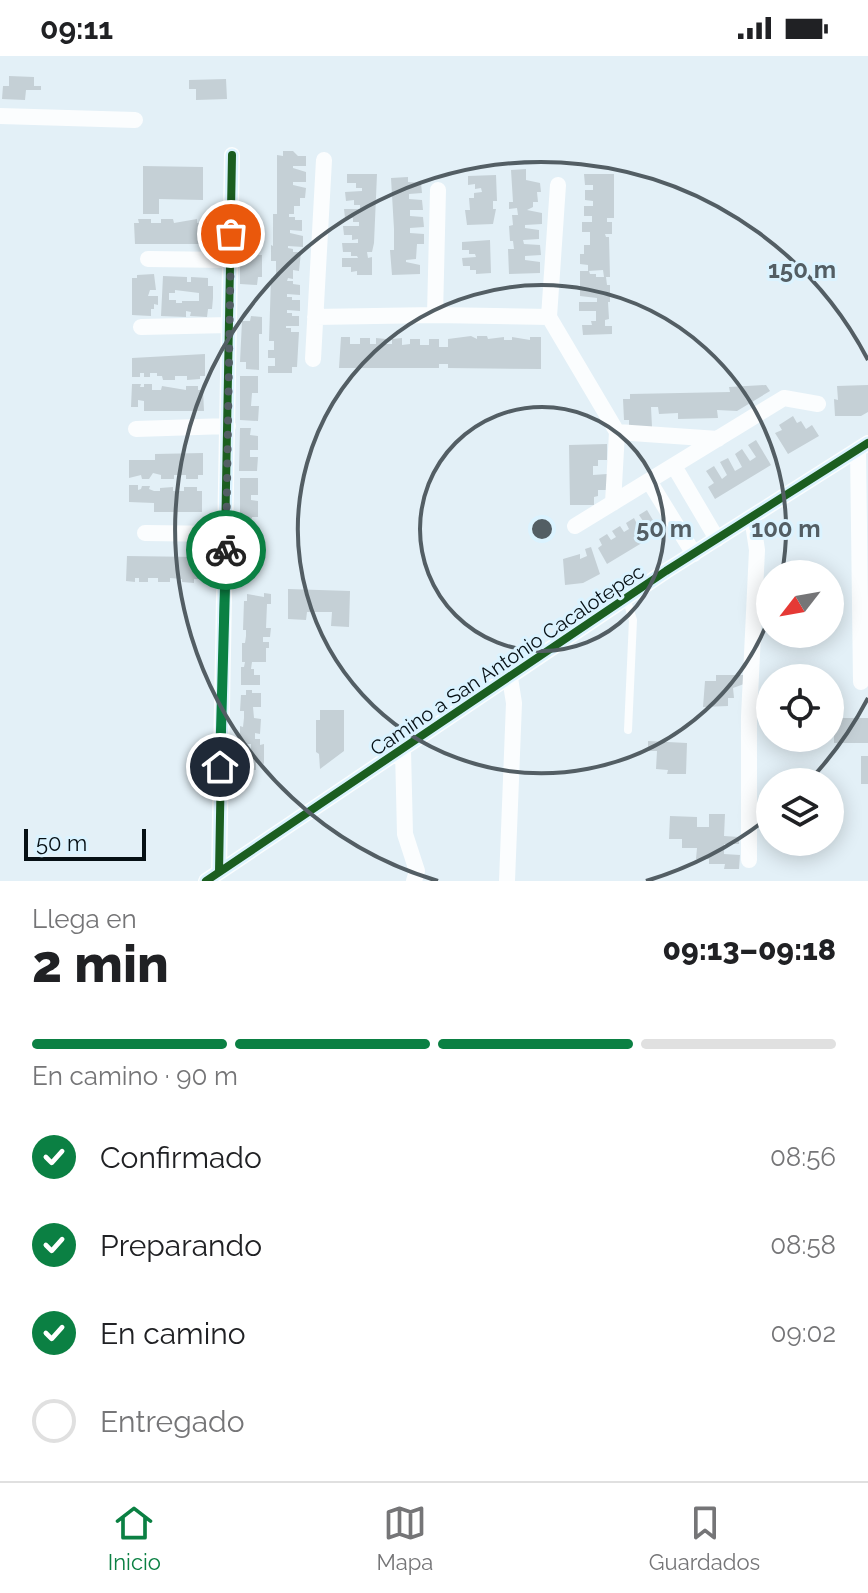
<!DOCTYPE html>
<html lang="es">
<meta charset="utf-8">
<style>
:root{--surface:#fff;--page:#f2f2f2;--text:#202124;--muted:#757577;--line:#e0e0e0;--accent:#0b8043}
body{margin:0;font-family:Raleway,sans-serif;background:var(--page);color:var(--text);height:100vh;display:flex;flex-direction:column;font-size:30px;white-space:nowrap}
*{box-sizing:border-box;margin:0}
p{font-size:26px;color:var(--muted)}
.icon{flex:none;width:44px;height:44px;fill:none;stroke:currentColor;stroke-width:2;stroke-linecap:round;stroke-linejoin:round}
.map{position:relative;height:825px;overflow:hidden}
.drawer{display:flex;flex-direction:column;background:var(--surface);flex:1}
.drawer>*{flex:none}
.needle{width:52px;rotate:239deg}
.buttons{position:absolute;left:756px;top:504px;display:grid;gap:16px}
.buttons a{display:grid;place-items:center;width:88px;height:88px;border-radius:50%;background:var(--surface);box-shadow:0 4px 20px #0003;font-size:40px}
.scale{position:absolute;left:24px;bottom:20px;width:122px;box-sizing:border-box;padding-left:8px;border:4px solid #061015;border-top:0;font-size:22px;line-height:28px;white-space:nowrap;color:#061015;-webkit-text-stroke:6px #dbf3ff;paint-order:stroke}
.pin{position:absolute;display:grid;place-items:center;width:68px;height:68px;color:#fff;margin:-34px;border:4px solid #fff;border-radius:50%;box-shadow:0 2px 8px #0007}
.courier{position:absolute;display:grid;place-items:center;width:80px;height:80px;margin:-40px;border:6px solid #0b8043;border-radius:50%;background:#fff;color:#222;box-shadow:0 2px 10px #0007}
.head em{font-style:normal;font-weight:800}
.head div{display:flex;flex-direction:column-reverse}
.head{display:flex;align-items:center;justify-content:space-between;height:136px;padding:0 32px}
h1{font-size:52px;font-weight:800;line-height:60px}
.bar{display:grid;grid-template-columns:repeat(4,1fr);gap:12px 8px;align-content:center;height:96px;padding:0 32px}
.bar i{height:10px;border-radius:6px;background:var(--line)}
.bar .on{background:var(--accent)}
.bar p{grid-column:span 4}
ol{padding:0 32px;list-style:none}
li{display:flex;align-items:center;gap:24px;height:88px}
li p{margin-inline-start:auto}
li .icon{padding:8px;border-radius:50%;background:var(--accent);color:#fff;stroke-width:4}
li:last-child{color:var(--muted)}
li i{width:44px;height:44px;border:4px solid var(--line);border-radius:50%}
.status{display:flex;justify-content:space-between;align-items:center;height:56px;padding:0 40px;background:var(--surface);direction:ltr}
.status svg{height:22px;fill:currentColor}
.tabs{display:flex;justify-content:space-around;align-items:center;height:112px;border-top:2px solid var(--line);background:var(--surface);font-size:22px;color:var(--muted)}
.tabs a{display:grid;justify-items:center;gap:4px}
.tabs .on{color:var(--accent)}
.map>svg:first-child{display:block}
.building{fill:#c5d0d6;fill-rule:evenodd}
.lines{fill:none;stroke-linecap:round;stroke-linejoin:round}
.lane{stroke:#fbfdfe;stroke-width:8}
.street{stroke:#fbfdfe;stroke-width:16}
.cycleway-casing{stroke:#dbf3ff;stroke-width:13}
.cycleway{stroke:#1b5e20;stroke-width:8}
.done{stroke:#535e64;stroke-width:8;stroke-dasharray:0 14.4}
.route{stroke:#0b8043;stroke-width:10}
.ring{fill:none;stroke:#535e64;stroke-width:4}
.labels{text-anchor:middle;dominant-baseline:central;stroke-width:6;stroke-linejoin:round;paint-order:stroke}
.street-label{font-size:20px;fill:#061015;stroke:#dbf3ff}
.centre{fill:#535e64;stroke:#dbf3ff;stroke-width:4}
.ring-label{font-size:24px;text-anchor:middle;font-weight:bold;fill:#535e64;stroke:#dbf3ff;stroke-width:6;stroke-linejoin:round;paint-order:stroke}
</style>
<div class="status"><b>09:11</b><svg viewBox="0 0 49 12"><path d="M0 12V9h3v3zM5 12V6h3v6zM10 12V3h3v9zM15 12V0h3v12zM26 1h20v11H26zM47 4h2v5h-2z"/></svg></div>
<div class="map">
<svg width="868" height="825" viewBox="0 0 868 825">
<rect width="100%" height="100%" fill="#e3f0f7"/>
<path class="building" d="M9,20L34,21V30H41V34H26L25,44L2,43L3,30H9Z
M226,23L227,43L196,44V33H189V24Z
M283,95H293L298,100H306V110H293V112L306,116V126H293V129L306,132L305,142H300V150H294V158H289V161H295V164H302V175L290,174V177L303,180V191L288,190V192L293,193V196H301L299,215L293,214V223L288,222L287,225H293V228L300,229V239L287,238V241H292V244H300V255L287,254V257H292V260H299V270H286V272H291V276H299L297,311H292V317H268V310H275V302H268V294H274V285H269L271,222H276V205H271V189L273,190V158H277V99L283,100Z
M143,110L203,111V144L159,143V158H143Z
M526,113V124L540,127L541,136H537L538,146H533V151L527,154L542,157V168L525,169V172L539,174V183L523,184L524,188L540,189L541,199L525,200V204L540,206V217L509,218L508,193H514L513,185H510L509,170L513,169L512,159H518L517,152L509,153V146H513L511,114Z
M347,118H377L374,187L372,196H367L368,202L372,201V219H357V215L351,216V211H342V202H358L357,200H351V196H343L342,187H358V183L352,184V179H344L343,170H359V166H353V162H345L344,153H360V149H354V144L346,145L345,136L362,135V132H356V127H347Z
M584,118H614V162H607V166H612V178H605L606,181H609L610,221H606L607,229H610V246H608L609,263L605,264V270H612V278L583,279L582,269H592L591,265H596V255H579V246H597V242L580,240V215H589L590,218H596V221H604L603,214L588,215V209L580,208V198H584V189H590V176H582V166H592V160H584V150H593V145L585,144V134H593V129H585Z
M496,119L497,145H493V153H496L493,168L467,169L465,154H470L469,142H474V137L482,136L481,132L475,133V128L468,129V120Z
M408,121V126L421,127L422,137L409,138V143L422,144L423,154H410V160L423,161L424,171L410,172V177L424,178V188H417L416,203L406,204V206L420,209V218L392,219L390,194H394V173L391,122Z
M138,163H151V167H161V163H173L174,167L197,163V167H214V179L208,178V183H202L201,188H135L134,167H139Z
M490,184L491,217L476,218V214H470V210H463L462,202L476,201L475,198H469V194H462V186Z
M249,199H262V221H258L257,229L240,228V204H249Z
M154,218L156,234H150L148,240H158V249L154,248V253H151V260L132,259V222H137V219Z
M163,220L187,221V226H191V221L208,222V230H213V242L212,253H208L207,261L190,260L191,256L186,255V261L161,260ZM175,234L199,237V245H182V247H176V244H169V237H175Z
M251,260L262,261V278H259V314L246,313V306H240L242,265H250Z
M471,280L477,283V280H487L488,283L504,281V284H512V281L530,284V281H541V313L448,312V308H439V312H339L341,281H350V288H360V282H370V288H376V282L386,283V288H392V283L402,282V289L410,288V283H420V289H429V283H439V291H448V283Z
M205,298V320H200V323L187,324V320H175V324H163L162,320H157V317H150V321H144V317H140V321H132V302Z
M240,320H258V337H252L251,350H259L258,365L240,364Z
M132,328H141L140,331H144V328H152V334H161L162,330L186,334V330H198V334H203L204,355H144V345L138,344V351H131Z
M766,329L770,335L737,355L717,354L718,362L678,363V357L659,358L658,351H651L652,371L629,372V364H624L623,343H630V338L730,336L729,331Z
M868,329V356L861,360H835L834,343L838,344L837,330Z
M793,360L797,367L801,365L806,373L812,369L819,380L788,398L775,377L782,374L779,369Z
M240,372H251L250,379L258,380V394H250V401H258L257,415H239Z
M756,384L771,409L715,443L708,431L714,427L706,415L714,410L722,423L727,419L720,406L728,402L735,415L742,411L735,398L742,393L750,405L756,401L748,389Z
M607,388V404H598V410H593V419L607,418V434H598V440L594,441V449H570L569,389Z
M203,397V419H198V423H186V419H174V423H161V419L153,417L149,423H142L141,419L129,422V404H155V398Z
M240,422H258V439H251V444L258,445V461H252L251,467L240,466Z
M129,429H138V434L141,433L142,430H150L149,433L154,435H160V432L173,431V435H184V431H197V435H202V456H154V447L129,446Z
M647,454L660,476L607,508L598,492L602,489L599,483L607,478L611,484L616,481L612,475L620,470L624,476L629,473L626,467L634,462L637,468L643,465L639,459Z
M591,491L600,518L583,527L565,529L563,503L580,498V503L587,500L585,493Z
M127,500L199,501V523H194V527L182,526V523L170,522V526H158V522H148V526H139V522H135V526L126,525Z
M288,533L350,535L349,571L331,570L332,556H307L306,564L288,563Z
M264,537L271,538V548H267L266,572H271L270,581H263V586H269V592H266V606H252L251,613H254V619H260V629H241V611H244L245,606H242V587H245L246,580V574H243L244,545H247V538L264,541Z
M716,619H744V628L733,632L734,642H728V650L703,651L705,625H716Z
M246,634H252V637H261V651H253L254,662L261,663L260,678L255,677V683H260V689L264,688V708L256,705V714H238L239,692L251,693V688H240V670L243,671L244,662V655H240L241,639H246Z
M320,654H344V695L320,713L319,698L316,696V664H320Z
M834,662H868V687H834Z
M648,685L687,687L686,718H667L668,714L656,713L657,695H648Z
M861,700H868V728H861Z
M709,758H725L724,780L739,781V788H724V798L740,799L739,813H724L725,808H709V803H696L697,792H682V783H669L670,760L697,761V771H709Z"/>
<g class="lines">
<path class="lane" d="M626,542L633,564L628,674"/>
<path class="street" d="M0,60L135,64
M558,129L549,261L617,376L613,447
M148,203L231,204
M435,259L438,134
M315,261L435,259L549,261
M141,271L229,269
M313,303L324,104
M136,373L228,370
M617,376L718,383
M858,393L861,626
M674,410L717,483
M649,425L694,498
M575,470L784,342L818,348
M145,477L227,478
M403,694L405,778L417,815L414,825
M749,804V661L757,494L752,461
M219,816L232,99
M206,825L666,515L868,387
M507,825L514,647L510,622"/>
<g class="cycleway-casing">
<path id="cycleway" d="M219,816L232,99
M206,825L666,515L868,387"/>
</g>
<use href="#cycleway" class="cycleway"/>
</g>
<g class="lines">
<path class="done" d="M226,494L231,178"/>
<path class="route" d="M220,711L226,494"/>
</g>
<g class="ring">
<circle cx="542" cy="473" r="122"/>
<path d="M770 560A244 244 0 1 1 782 517"/>
<path d="M868 642A367 367 0 0 1 808 726M768 762A367 367 0 0 1 646 825M438 825A367 367 0 1 1 868 304"/>
</g>
<g class="labels">
<g class="street-label">
<text transform="translate(507 604) rotate(-34)">Camino a San Antonio Cacalotepec</text>
</g>
</g>
<circle cx="542" cy="473" r="12" class="centre"/>
<g class="ring-label">
<text x="802" y="222">150 m</text>
<text x="664" y="481">50 m</text>
<text x="786" y="481">100 m</text>
</g>
</svg>
<div class="buttons">
<a><svg class="needle" viewBox="-14 -14 28 28"><path d="M0-13l5 13h-10z" fill="#e53935"/><path d="M0 13l5-13h-10z" fill="#757577"/></svg></a>
<a><svg class="icon" aria-label="locate" viewBox="0 0 24 24"><circle cx="12" cy="12" r="6"/><path d="M12 2v4M12 18v4M2 12h4M18 12h4"/></svg></a>
<a><svg class="icon" aria-label="layers" viewBox="0 0 24 24"><path d="M12 4l9 5-9 5-9-5zM3 14l9 5 9-5"/></svg></a>
</div>
<div class="scale">50 m</div>
<div class="pin" style="left:231px;top:178px;background:#ea580c"><svg class="icon" aria-label="bag" viewBox="0 0 24 24"><path d="M5 8h14l-1 12H6zM9 8a3 3 0 0 1 6 0"/></svg></div>
<div class="pin" style="left:220px;top:711px;background:#1f2937"><svg class="icon" aria-label="home" viewBox="0 0 24 24"><path d="M3 11l9-7 9 7M6 9v11h12V9"/></svg></div>
<div class="courier" style="left:226px;top:494px"><svg class="icon" aria-label="bike" viewBox="0 0 24 24"><circle cx="6" cy="16" r="4"/><circle cx="18" cy="16" r="4"/><path d="M6 16l4-8h5l3 8M10 8l3 8H6M13 5h3"/></svg></div>
</div>
<section class="drawer">
<div class="head"><div><h1>2 min</h1><p>Llega en</p></div><em>09:13–09:18</em></div>
<div class="bar"><i class="on"></i><i class="on"></i><i class="on"></i><i></i><p>En camino · 90 m</p></div>
<ol>
<li><svg class="icon" aria-label="check" viewBox="0 0 24 24"><path d="M5 12l5 5 9-10"/></svg>Confirmado<p>08:56</p></li>
<li><svg class="icon" aria-label="check" viewBox="0 0 24 24"><path d="M5 12l5 5 9-10"/></svg>Preparando<p>08:58</p></li>
<li><svg class="icon" aria-label="check" viewBox="0 0 24 24"><path d="M5 12l5 5 9-10"/></svg>En camino<p>09:02</p></li>
<li><i></i>Entregado</li>
</ol>
</section>
<nav class="tabs">
<a class="on"><svg class="icon" aria-label="home" viewBox="0 0 24 24"><path d="M3 11l9-7 9 7M6 9v11h12V9"/></svg>Inicio</a>
<a><svg class="icon" aria-label="map" viewBox="0 0 24 24"><path d="M3 6l6-2 6 2 6-2v14l-6 2-6-2-6 2zM9 4v14M15 6v14"/></svg>Mapa</a>
<a><svg class="icon" aria-label="saved" viewBox="0 0 24 24"><path d="M7 4h10v16l-5-4-5 4z"/></svg>Guardados</a>
</nav>
